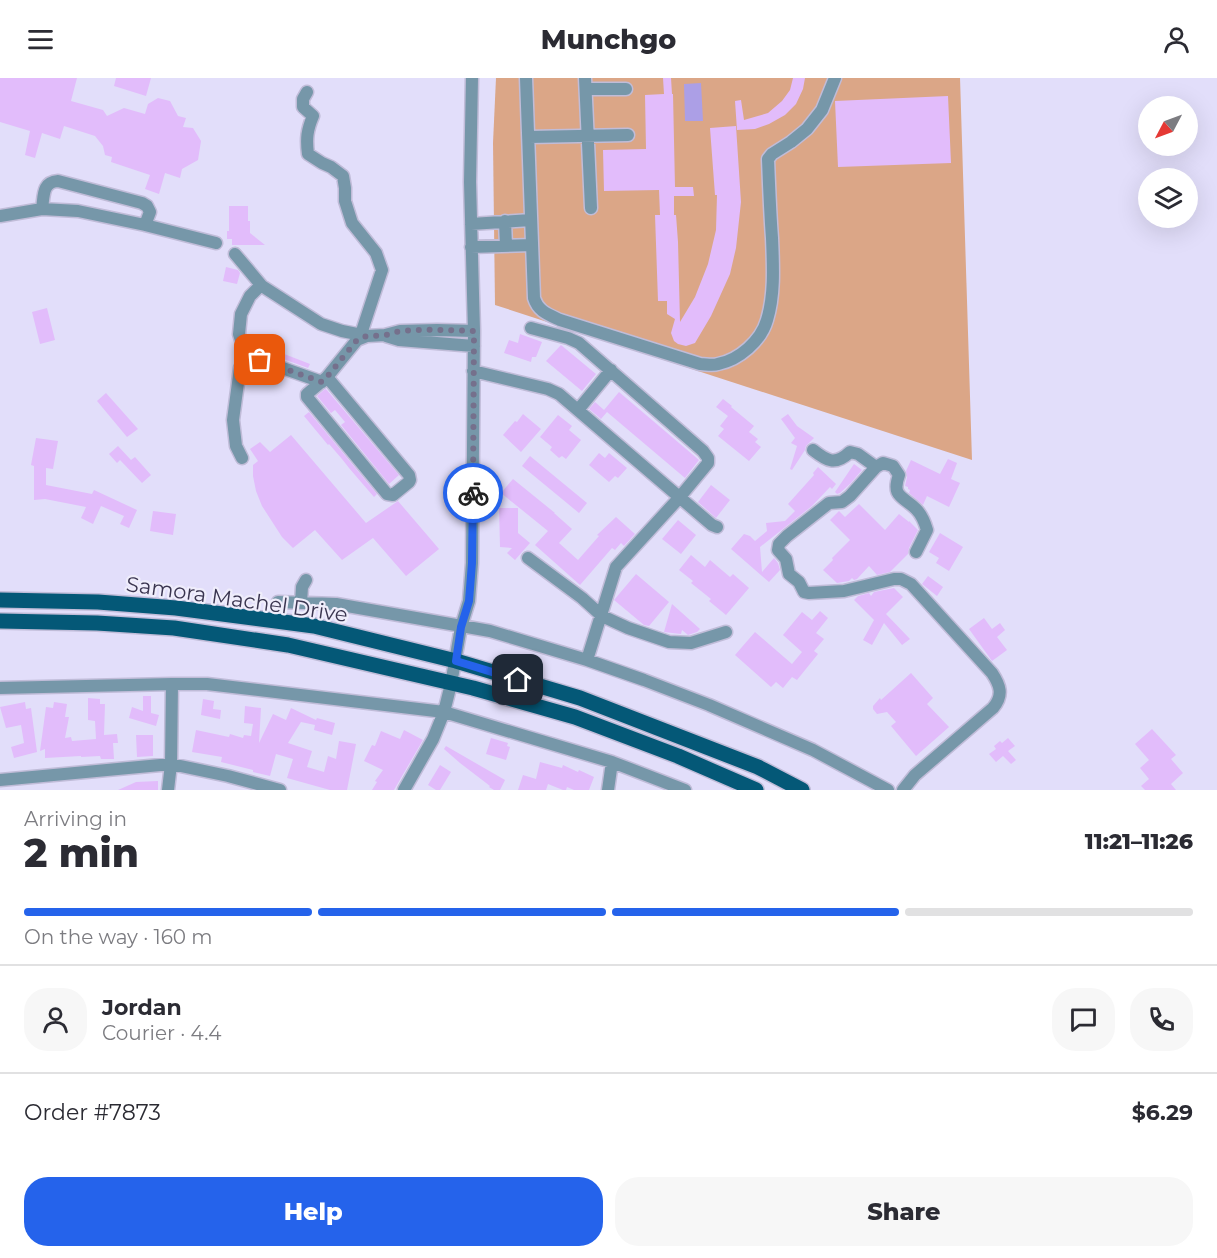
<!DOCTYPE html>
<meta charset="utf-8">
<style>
:root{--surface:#fff;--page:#f7f7f7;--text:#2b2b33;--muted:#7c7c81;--line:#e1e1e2;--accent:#2563eb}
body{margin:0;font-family:Montserrat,sans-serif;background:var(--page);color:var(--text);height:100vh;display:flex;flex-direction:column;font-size:22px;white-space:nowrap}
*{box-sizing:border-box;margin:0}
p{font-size:20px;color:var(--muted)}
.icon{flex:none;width:33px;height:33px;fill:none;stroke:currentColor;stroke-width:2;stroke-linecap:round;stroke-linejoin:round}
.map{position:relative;height:712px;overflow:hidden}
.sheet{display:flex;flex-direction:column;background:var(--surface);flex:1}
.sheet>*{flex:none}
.needle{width:39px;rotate:229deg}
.buttons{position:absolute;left:1138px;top:18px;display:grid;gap:12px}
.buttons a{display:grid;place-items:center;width:60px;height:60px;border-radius:50%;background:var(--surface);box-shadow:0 6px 24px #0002;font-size:30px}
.pin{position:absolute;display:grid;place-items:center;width:51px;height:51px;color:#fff;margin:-26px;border-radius:12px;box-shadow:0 3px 9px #0006}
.courier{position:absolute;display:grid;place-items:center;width:60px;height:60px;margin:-30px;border:4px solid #2563eb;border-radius:50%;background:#fff;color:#222;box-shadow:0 2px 8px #0007}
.head em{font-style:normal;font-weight:800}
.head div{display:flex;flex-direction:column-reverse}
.head{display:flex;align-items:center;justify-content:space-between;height:102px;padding:0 24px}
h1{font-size:39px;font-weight:800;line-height:45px}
.bar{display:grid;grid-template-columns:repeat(4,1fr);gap:9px 6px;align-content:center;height:72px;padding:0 24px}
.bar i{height:8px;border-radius:4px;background:var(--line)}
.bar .current{background:var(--accent)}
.bar p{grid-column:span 4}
.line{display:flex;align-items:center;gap:15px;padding:0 24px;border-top:2px solid var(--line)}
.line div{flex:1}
.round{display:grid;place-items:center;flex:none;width:63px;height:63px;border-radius:24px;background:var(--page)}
.primary-button{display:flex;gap:12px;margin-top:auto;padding:12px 24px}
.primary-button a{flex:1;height:69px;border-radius:24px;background:var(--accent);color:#fff;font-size:24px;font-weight:800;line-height:69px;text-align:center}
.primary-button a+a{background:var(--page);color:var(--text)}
header{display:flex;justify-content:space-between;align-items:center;height:78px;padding:0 24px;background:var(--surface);font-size:27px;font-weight:800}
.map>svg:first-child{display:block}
.green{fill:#dba687}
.water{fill:#ac9fe6}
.building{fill:#e2bcfb}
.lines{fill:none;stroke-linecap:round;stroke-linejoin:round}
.minor-casing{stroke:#c0bcd8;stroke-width:15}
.major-casing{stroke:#c0bcd8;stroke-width:18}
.minor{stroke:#7697a9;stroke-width:12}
.major{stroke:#045877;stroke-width:15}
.done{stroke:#75708c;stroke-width:6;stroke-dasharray:0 10.8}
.route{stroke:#2563eb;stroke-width:8}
.labels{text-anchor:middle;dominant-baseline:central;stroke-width:4.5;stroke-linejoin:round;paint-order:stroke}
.street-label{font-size:21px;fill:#3a3550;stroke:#efedfb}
</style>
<header><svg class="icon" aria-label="menu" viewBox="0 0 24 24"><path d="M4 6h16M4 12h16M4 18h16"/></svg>Munchgo<svg class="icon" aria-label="person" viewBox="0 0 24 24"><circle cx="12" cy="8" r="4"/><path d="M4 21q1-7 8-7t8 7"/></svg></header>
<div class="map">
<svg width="1217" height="712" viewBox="0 0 1217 712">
<rect width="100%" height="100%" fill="#e2defa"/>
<path class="green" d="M496,0H960L972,382L495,227L493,65Z"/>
<path class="water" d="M701,5L703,43H685L684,6Z"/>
<path class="building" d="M0,0H77L71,23L103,32L107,38L124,30L145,36L148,26L158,20L170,23L178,38L186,40L183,49L193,50L201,63L198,82L182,91L180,100L165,95L159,116L145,111L150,97L111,84L112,79L105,77L103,68L95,58L64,48L60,61L42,55L35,80L25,77L30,53L0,44Z
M116,0H151L146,18L114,8Z
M663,0H671L672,16H673L675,109H693L694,118H674V137H676L678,164L680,244L695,219L708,186L716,152L717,117H715L710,50L736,48L741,124L736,170L730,196L711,238L695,265L686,268L678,266L674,263L671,255L675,241L667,236V223H658L655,137H660L659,112L604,113L603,72L646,71L645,17L664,16Z
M793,0H805L803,11L796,26L785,37L769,46L755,51L737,52L735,23L741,22L744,42L768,35L782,23L790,12Z
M948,18L951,85L838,89L835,23Z
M229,128H248V143H250V155L265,167H232V161H227V153H229Z
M226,189L238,192L240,195L237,206L223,203Z
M47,230L55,262L40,266L32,234Z
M520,256L542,264L536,279H532L531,284L504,275L509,262L518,265Z
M261,267L310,286L308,290L264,274L259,272Z
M561,267L596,296L582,313L546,283Z
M325,311H326L399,397L389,406L341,347L345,344L335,332L331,335L317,318Z
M619,314L699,382L685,400L607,334L601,341L589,331L595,324L604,332Z
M106,315L138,351L127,359L97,323Z
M723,321L732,328L731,329L754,348L749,354L758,361L755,364L761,369L749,383L718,358L724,351L720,348L728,338L716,329Z
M309,334L377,416L374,419L349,390L342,381L329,366L328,367L304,338Z
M523,336L541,351L521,374L503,357L515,343L517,344Z
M788,336L797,348L814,360L806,368L805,372L792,392L790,391L797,368L791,365L795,360L781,341Z
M558,337L572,348L569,352L581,362L566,381L562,378L559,380L550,372L552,369L540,359Z
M291,357L366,445L398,423L439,471L406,498L373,460L342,482L315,452L293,470L282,459L262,428L256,413L253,398V387L258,383L250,371L260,364L270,374Z
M36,360L58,363L53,391L46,390V407L92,416L94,412L137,432L129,450L120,446L124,438L101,428L93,446L81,440L86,429L45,421L34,422V388L31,387Z
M118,368L131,382L135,379L151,397L142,405L120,382L117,385L109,376Z
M599,375L605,380L609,375L627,390L618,400L615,398L609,404L589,387Z
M530,378L587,425L579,435L522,388Z
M948,381L957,385L951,401L960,405L949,429L927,418L923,427L909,415L910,412L908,411V409L905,408L907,399L906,393L911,382L940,396Z
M854,386L862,392L851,405L840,415L837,416L835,414Z
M818,389L836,406L832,411L830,409L812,428L760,469L762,494L774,480L778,485L780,492L769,504L731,471L744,456L750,458L755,463L767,453L766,445L785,443L795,433L788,426L814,397L813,395Z
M513,401L555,435H554L572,451L559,465L578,482L599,458L597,457L616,439L635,456L624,468L621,465L615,472L612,470L580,507L535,467L548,453L501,415Z
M711,407L730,422L716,440L698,424Z
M859,426L885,452L899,436L909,444V443L918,452L909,470L908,476L890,494L877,497L869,488L857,501L854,502L852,500L849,503L837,505L823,492L833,482L832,480L850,462L830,442L839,433L845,439Z
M499,430H518V455L530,465L515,482L507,475L512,470L500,469Z
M153,433L176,436L173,457L150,453Z
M678,442L696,457L681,476L662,461Z
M940,455L963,469L949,493L936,485L939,480L929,474Z
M691,477L705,489L710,482L730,499L733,496L749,510L726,537L709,523L711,521L691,505L693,503L679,492Z
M636,496L669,524L649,548L644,547L614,522Z
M928,498L943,509L937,518L922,506Z
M894,510L903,519L886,536L910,561L902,567L884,545L872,567L863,562L874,542L854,522L858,518L869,515L871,518L874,514Z
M672,526L700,551L697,554L688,557L682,552L681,556L664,554Z
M820,533L828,540L816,555L824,561L814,573L818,576L797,602L792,599L783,610L776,604L771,609L735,577L755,554L792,586L802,574L783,557L802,534L812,542Z
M984,540L992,551L1000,545L1005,552L997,559L1007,572L992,583L969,551Z
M911,595L933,620L927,626L949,649L916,678L891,648L896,644L887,634L877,636L873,631V628L880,620L881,622Z
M143,618H151V635L159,637L156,648L129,640L132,629L143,633Z
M88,620L100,621V626H105L104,657L117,656L118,665H113L114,681H101L100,678L81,679V678L45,680V671L40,673L46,629L53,630L54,624L67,626L65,639H69L65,660L71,659L72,663L96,661L95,643L88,642Z
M203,621L214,623L213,631L221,632L220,641L201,637Z
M25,624L26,631L31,630L37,674L14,680L11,669L24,665L21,647L6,650L0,629Z
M245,628L261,630L259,665L273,636L286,642L291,630L316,642L317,640L335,645L332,657L314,652L315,647L301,644L288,665L312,673L307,689L324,694L328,678L336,681L339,663L356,666L347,712H330L287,700L293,681L276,676L270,698L253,694V692L221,684L222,679L192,674L196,652L229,659L230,656L243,660L244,657L251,658L253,646L244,645Z
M1152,651L1176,677L1171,681L1183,695L1171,706L1176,712H1145L1141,708L1149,701L1140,690L1149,682L1135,666Z
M404,652L423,662L394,712H372L377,704L375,703L383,692L364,683L372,667L375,668L381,653L400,661Z
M136,657H153V678L137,679Z
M491,660L508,665L507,668L510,669L506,682L486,676Z
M1008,660L1015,668L1008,673L1016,682L1011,686L1003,678L996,684L989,676L996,671L994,668L1000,663L1002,665Z
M446,668L505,702L500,712H494L489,709L490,708L460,685L444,671Z
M540,684L562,690L563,687L578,694L579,692L594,699L589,712H574L567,709L566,712H563L548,706L546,712H518L523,697L536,701Z
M440,687L451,694L440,712H436L428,707Z
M158,703V712H118L136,704Z"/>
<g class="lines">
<g class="minor-casing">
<path id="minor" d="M526,0L534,220C538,233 547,236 560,242L700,286C706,286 712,288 718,286C739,282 761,263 767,242C775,216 773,186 772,160C770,134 769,107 768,81L772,76L791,64L807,51L822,32L835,0
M585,0L591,130
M586,11H626
M307,14L303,21V29L313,38C307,52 306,61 308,76L322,85L331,89L343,98L345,110V123L352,145L376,175L382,192L361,256
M529,59L628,57
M42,131C44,118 42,104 58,103L142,125L147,128L150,134L145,147
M0,138L42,131L78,133L145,147L216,165
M505,143L506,168
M471,146L531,142
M471,169L532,167
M235,176L262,208L321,246L342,253L367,258L385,257L400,253L437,252L474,253
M261,207L250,218L241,236L239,256L243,268L250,276L260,282L322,304
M531,250L568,260L579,265L703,373L708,380V385L679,420L616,489L587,582
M386,258L399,262L474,268
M473,293L548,311L559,316L712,447L717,449
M327,299L409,397L410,402L409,404L393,417L387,416L307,319V316L327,299L357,262L367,258
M578,332L611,292
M813,372C827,383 835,388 850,374L858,376L876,389
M242,380L236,368L233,342L240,290L250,276
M528,480L582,520L602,538L628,550L669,564L691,565L726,554
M278,524L336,526L490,553L587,582L644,602L709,627L813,672L888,712
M301,525L302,509L306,502
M0,610L172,606H207L444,634L612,684L685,712
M0,702L171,686L228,698L280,712
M168,712L171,686L172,606
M404,712L433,661L444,634L451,606L461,549L469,523L472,485L474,253L470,104L472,0
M608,712L612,684
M903,712L915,697L993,630C1004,617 1000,607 992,595L911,506L901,501H894L844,513L809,515L804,514L799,504L789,496L786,481L778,472L779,466L787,458L829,425L842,424L850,418L876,389L883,385L893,388L899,397C891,419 903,418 916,431C922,437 925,445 927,452L916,474"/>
</g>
<g class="major-casing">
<path id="major" d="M0,522L98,524L176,530L314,548L456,583L580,620L758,689L802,712
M0,543L97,545L174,550L288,567L473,610L575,639L678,678L756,712"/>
</g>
<use href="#minor" class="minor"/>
<use href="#major" class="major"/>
</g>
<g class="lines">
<path class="done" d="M260,282L322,304L327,299L357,262C366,256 374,259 384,257C390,257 396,253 402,253C426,251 450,252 474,253L473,415"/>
<path class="route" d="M473,415L472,485L469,523L461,549L456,583L518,602"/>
</g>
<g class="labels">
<g class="street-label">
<text transform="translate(237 521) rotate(8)">Samora Machel Drive</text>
</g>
</g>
</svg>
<div class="buttons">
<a><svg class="needle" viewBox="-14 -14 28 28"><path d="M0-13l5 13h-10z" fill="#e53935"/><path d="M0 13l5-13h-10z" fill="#7c7c81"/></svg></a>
<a><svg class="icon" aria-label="layers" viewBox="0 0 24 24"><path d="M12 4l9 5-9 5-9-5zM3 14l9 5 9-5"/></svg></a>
</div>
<div class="pin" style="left:260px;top:282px;background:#ea580c"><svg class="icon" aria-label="bag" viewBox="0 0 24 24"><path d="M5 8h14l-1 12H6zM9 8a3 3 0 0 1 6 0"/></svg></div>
<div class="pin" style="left:518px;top:602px;background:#1f2937"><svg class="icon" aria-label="home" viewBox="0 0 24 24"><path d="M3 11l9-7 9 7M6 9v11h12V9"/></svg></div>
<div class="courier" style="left:473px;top:415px"><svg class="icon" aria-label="bike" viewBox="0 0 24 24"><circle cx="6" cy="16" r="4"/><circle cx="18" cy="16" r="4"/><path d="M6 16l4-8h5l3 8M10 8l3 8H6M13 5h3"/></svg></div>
</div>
<section class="sheet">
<div class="head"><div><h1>2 min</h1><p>Arriving in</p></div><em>11:21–11:26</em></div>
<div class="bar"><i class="current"></i><i class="current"></i><i class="current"></i><i></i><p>On the way · 160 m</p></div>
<div class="line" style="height:108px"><a class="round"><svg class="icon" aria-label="person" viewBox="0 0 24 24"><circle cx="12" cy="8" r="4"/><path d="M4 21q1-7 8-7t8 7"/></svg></a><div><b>Jordan</b><p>Courier · 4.4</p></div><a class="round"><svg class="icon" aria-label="chat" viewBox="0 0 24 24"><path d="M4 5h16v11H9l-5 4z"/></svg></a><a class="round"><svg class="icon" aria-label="phone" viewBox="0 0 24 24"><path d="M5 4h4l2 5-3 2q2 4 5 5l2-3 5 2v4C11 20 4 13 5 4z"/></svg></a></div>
<div class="line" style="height:78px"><div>Order #7873</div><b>$6.29</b></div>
<div class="primary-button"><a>Help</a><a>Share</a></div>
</section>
